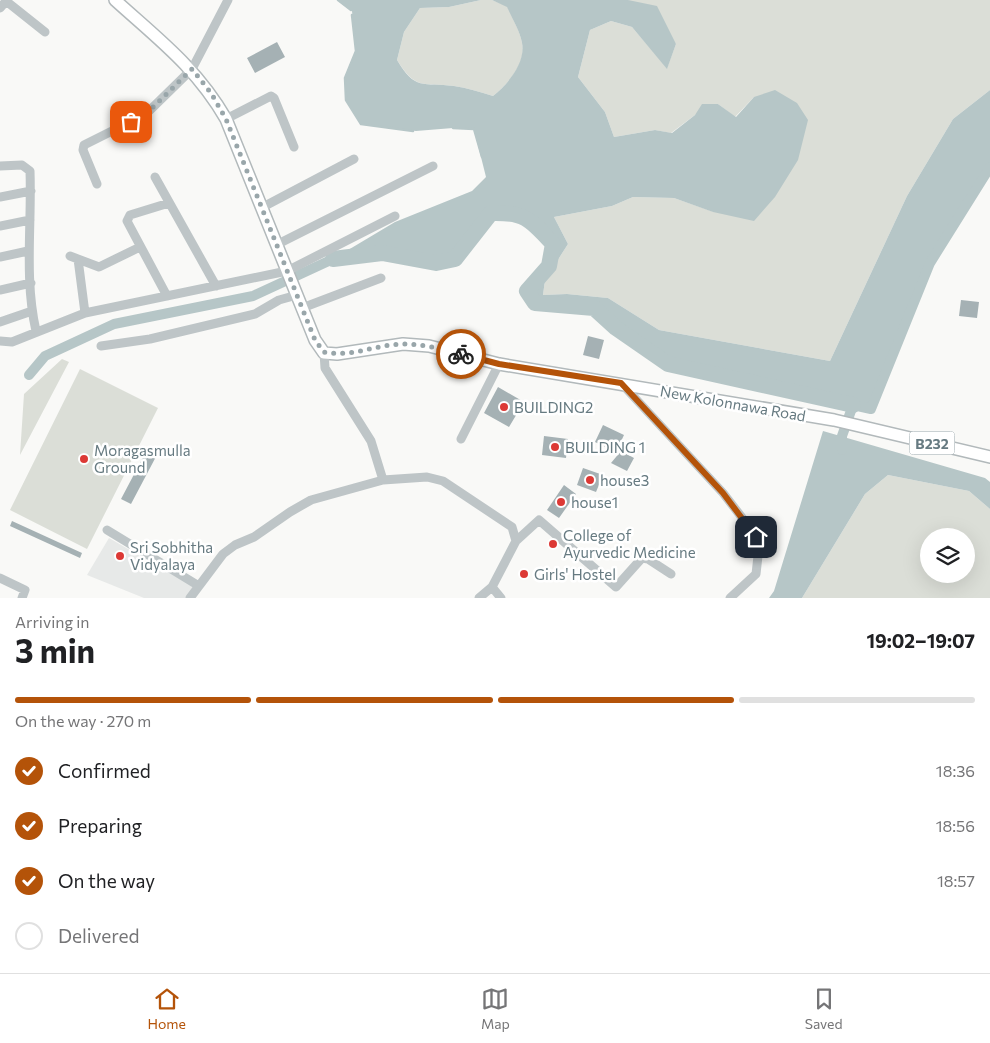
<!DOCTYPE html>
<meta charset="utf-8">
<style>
:root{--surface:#fff;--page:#f2f2f2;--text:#202124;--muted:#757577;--line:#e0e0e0;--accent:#b45309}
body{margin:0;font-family:Commissioner,sans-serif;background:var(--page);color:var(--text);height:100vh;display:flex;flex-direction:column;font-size:19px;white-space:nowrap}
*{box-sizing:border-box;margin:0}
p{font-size:16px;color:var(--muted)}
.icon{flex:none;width:28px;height:28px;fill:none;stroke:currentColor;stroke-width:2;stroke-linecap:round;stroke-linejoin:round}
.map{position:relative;height:598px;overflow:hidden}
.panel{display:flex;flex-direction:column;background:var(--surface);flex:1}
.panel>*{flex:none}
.buttons{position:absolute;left:920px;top:528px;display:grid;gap:10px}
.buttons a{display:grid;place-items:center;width:55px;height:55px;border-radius:50%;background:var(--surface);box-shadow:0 5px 20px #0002;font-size:25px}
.pin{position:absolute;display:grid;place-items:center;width:42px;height:42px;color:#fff;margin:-21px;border-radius:10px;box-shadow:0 2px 8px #0006}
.courier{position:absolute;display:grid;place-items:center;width:50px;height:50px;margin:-25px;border:4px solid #b45309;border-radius:50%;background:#fff;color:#222;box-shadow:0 1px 6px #0007}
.headline em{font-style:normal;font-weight:700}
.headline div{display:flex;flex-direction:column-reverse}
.headline{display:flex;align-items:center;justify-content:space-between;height:85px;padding:0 15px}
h1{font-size:32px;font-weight:700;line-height:38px}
.bar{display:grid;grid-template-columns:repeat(4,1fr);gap:8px 5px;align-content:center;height:60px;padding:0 15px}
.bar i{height:6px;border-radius:4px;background:var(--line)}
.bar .current{background:var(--accent)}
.bar p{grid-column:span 4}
ol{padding:0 15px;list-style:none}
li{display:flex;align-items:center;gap:15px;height:55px}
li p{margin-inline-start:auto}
li .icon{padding:5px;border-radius:50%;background:var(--accent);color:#fff;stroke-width:4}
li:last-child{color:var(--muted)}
li i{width:28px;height:28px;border:2px solid var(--line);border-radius:50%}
.tab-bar{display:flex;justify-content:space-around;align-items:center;height:70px;border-top:1px solid var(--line);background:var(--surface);font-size:14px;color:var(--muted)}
.tab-bar a{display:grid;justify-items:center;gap:2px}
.tab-bar .current{color:var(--accent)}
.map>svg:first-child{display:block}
.built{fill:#e7e9e8}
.green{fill:#dbded7;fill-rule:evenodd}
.water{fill:#b6c6c7}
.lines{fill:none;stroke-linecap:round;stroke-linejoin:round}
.stream{stroke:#b6c6c7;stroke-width:2.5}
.canal{stroke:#b6c6c7;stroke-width:10}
.river{stroke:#b6c6c7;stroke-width:16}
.building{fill:#a5b1b4}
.major-casing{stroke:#b2b9bb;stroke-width:14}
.minor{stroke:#bec5c7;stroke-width:9}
.major{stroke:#fff;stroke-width:11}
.done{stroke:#99a6aa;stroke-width:5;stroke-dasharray:0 9}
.route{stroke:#b45309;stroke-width:6}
.poi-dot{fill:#dc3935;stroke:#fff;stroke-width:2}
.labels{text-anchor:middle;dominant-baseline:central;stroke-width:5;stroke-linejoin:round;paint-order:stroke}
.shield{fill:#fff;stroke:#94a2a7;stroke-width:1}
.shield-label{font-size:14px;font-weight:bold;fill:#667a81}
.street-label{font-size:15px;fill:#667a81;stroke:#fff}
.poi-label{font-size:15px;fill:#667a81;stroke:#fff;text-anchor:start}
</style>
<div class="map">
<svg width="990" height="598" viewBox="0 0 990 598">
<rect width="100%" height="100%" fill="#f9f9f7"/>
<path class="built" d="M109,538L194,587L186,598H144L87,575Z"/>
<path class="green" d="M481,0H492L507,6C512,18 520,31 522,43C527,63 507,85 493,96C480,92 467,88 454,86C423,82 416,91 397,60L404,32L420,8L449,7Z
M628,0H990V90L953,119L907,196L830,361L659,330L608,298L567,294L543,295L545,280L568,244L554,217L612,206L633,197L674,198L714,212L754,97L735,117L718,104L695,115L671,133L655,130L614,137L605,112L578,77L590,30L611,21L632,27L667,68L676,44Z
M62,359L69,362L20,455L24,394Z
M80,369L158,408L87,549L10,510Z
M888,475L969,491L990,509V598H802L865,494ZM929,536H966V574H929Z"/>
<path class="water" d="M338,0H481L449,7L420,8L404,32L397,60C415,91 423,82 454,86C467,88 480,92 493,96C507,85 526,63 522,43C520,31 512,18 507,7L492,0H628L657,6L676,44L667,69L632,27L611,21L590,30L578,77L605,112L614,137L655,130L672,133L695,115L702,104H718L736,117L754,97L775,90L797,103L808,120L798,160L775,197L754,221L713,212L674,198L633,197L612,206L554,217L568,244L545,280L543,295L567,294L608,298L659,330L830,361L907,196L953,119L990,90V167L930,263L871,409L668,364L616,328L594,308L535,303L527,291L549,266L553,244C532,221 523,212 491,213L455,259L436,263L382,253L333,259L395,222L472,191L486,177L474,129L453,128L416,131L361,124L346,100L345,78L356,51L352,11Z
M823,431L985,478L990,482V509L969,491L888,475L865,494L802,598H769L774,591Z"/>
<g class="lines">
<path class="stream" d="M338,0L351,10
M352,15L356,51L345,78L346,100L361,124L413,131
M453,128L474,129L482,157"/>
<path class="canal" d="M29,375L45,356L114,324L253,296L333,259
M842,450V436L853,405L871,409L930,263L990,167"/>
<path class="river" d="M333,259L382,253L436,263L455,259L491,213C525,212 530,219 553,244L549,266L527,291L535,303L594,308L616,328L668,364L853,405"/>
</g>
<path class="building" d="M277,42L285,57L255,73L247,58Z
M961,300L979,302L977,318L959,316Z
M588,336L604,340L599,359L583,355Z
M498,387L524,402L509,427L484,413Z
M603,425L624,435L616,452L595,442Z
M544,436L568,439L566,458L542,455Z
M149,446L159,451L131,504L121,499Z
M621,451L634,458L627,471L611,463Z
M583,468L603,475L596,492L577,485Z
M564,485L576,494L559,518L547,510Z
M12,521L82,553L80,558L10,526Z"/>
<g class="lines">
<g class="major-casing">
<path id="major" d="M115,0C158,39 196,67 226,119L315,340L324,353L337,354L403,344L429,346L499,364L834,420L990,457"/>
</g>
<path class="minor" d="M6,1L45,32
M0,8L7,0
M226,119L271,96L274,98L294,147
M0,166L22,165L30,171C32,224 24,278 36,331
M155,177L216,286
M97,184L83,150L84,145L146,114L192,69L228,0
M0,197L31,191
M261,208L354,159
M0,226L30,220
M276,245L433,166
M70,256L99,267L140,247
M0,257L28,251
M78,259L85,313
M0,290L31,283
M167,296L127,221L130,215L169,203
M302,308L381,278
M0,322L32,311
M0,341L12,342L85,313L287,271L395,216
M101,346L150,339L255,314L279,300L297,295
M324,353L325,368L371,441L383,480
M621,383L723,493L750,528L756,537L759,547L756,574L730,598
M461,439L499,364
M107,530L199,586
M516,541L539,520L616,587L642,558L648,559L671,574
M0,578L25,590L22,598
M492,587L501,598
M190,598L223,554L235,545L254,537L290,512L311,500L383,480L427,477L443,481L512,527L516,541L492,587L479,598"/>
<use href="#major" class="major"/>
</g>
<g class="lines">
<path class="done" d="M131,122L146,114L192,69L211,93L226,119L315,340L324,352C350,358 377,344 404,344C423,344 442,349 461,354"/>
<path class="route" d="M461,354L499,364L621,383L723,493L756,537"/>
</g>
<g class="poi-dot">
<circle cx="504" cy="407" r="5"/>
<circle cx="555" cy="447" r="5"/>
<circle cx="84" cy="459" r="5"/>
<circle cx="590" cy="480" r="5"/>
<circle cx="561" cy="502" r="5"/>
<circle cx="553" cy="544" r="5"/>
<circle cx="120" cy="556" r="5"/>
<circle cx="524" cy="574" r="5"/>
</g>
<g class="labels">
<rect class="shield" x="909.5" y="431.5" width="45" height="23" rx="4"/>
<g class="shield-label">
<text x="932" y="443">B232</text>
</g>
<g class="street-label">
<text transform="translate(733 403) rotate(10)">New Kolonnawa Road</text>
</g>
<g class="poi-label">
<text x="514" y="407">BUILDING2</text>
<text x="565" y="447">BUILDING 1</text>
<text x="94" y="450">Moragasmulla<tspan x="94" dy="17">Ground</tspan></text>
<text x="600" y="480">house3</text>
<text x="571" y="502">house1</text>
<text x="563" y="535">College of<tspan x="563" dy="17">Ayurvedic Medicine</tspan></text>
<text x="130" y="547">Sri Sobhitha<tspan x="130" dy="17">Vidyalaya</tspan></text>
<text x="534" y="574">Girls' Hostel</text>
</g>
</g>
</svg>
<div class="buttons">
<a><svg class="icon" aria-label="layers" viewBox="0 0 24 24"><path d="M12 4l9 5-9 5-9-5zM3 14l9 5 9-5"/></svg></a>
</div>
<div class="pin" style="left:131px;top:122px;background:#ea580c"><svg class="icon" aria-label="bag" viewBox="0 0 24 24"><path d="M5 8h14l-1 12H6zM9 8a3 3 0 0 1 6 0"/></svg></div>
<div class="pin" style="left:756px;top:537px;background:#1f2937"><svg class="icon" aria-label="home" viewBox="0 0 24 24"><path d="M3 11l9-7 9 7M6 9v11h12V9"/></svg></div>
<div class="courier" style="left:461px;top:354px"><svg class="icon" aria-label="bike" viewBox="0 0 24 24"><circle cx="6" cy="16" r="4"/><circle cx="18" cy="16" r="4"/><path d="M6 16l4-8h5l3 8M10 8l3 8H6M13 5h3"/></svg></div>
</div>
<section class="panel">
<div class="headline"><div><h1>3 min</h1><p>Arriving in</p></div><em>19:02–19:07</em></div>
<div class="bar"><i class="current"></i><i class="current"></i><i class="current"></i><i></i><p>On the way · 270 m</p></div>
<ol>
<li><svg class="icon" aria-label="check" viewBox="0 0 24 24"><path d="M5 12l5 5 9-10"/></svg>Confirmed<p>18:36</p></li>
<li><svg class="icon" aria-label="check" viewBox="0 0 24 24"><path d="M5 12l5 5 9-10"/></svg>Preparing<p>18:56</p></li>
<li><svg class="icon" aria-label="check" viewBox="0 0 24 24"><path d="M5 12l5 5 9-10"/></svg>On the way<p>18:57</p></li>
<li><i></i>Delivered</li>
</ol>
</section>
<nav class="tab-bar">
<a class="current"><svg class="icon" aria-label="home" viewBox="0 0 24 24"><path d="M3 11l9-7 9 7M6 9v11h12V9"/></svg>Home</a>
<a><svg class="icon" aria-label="map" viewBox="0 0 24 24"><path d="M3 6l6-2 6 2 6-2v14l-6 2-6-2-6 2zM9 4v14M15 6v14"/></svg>Map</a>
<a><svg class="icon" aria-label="saved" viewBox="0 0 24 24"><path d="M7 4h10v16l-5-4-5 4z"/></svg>Saved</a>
</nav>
